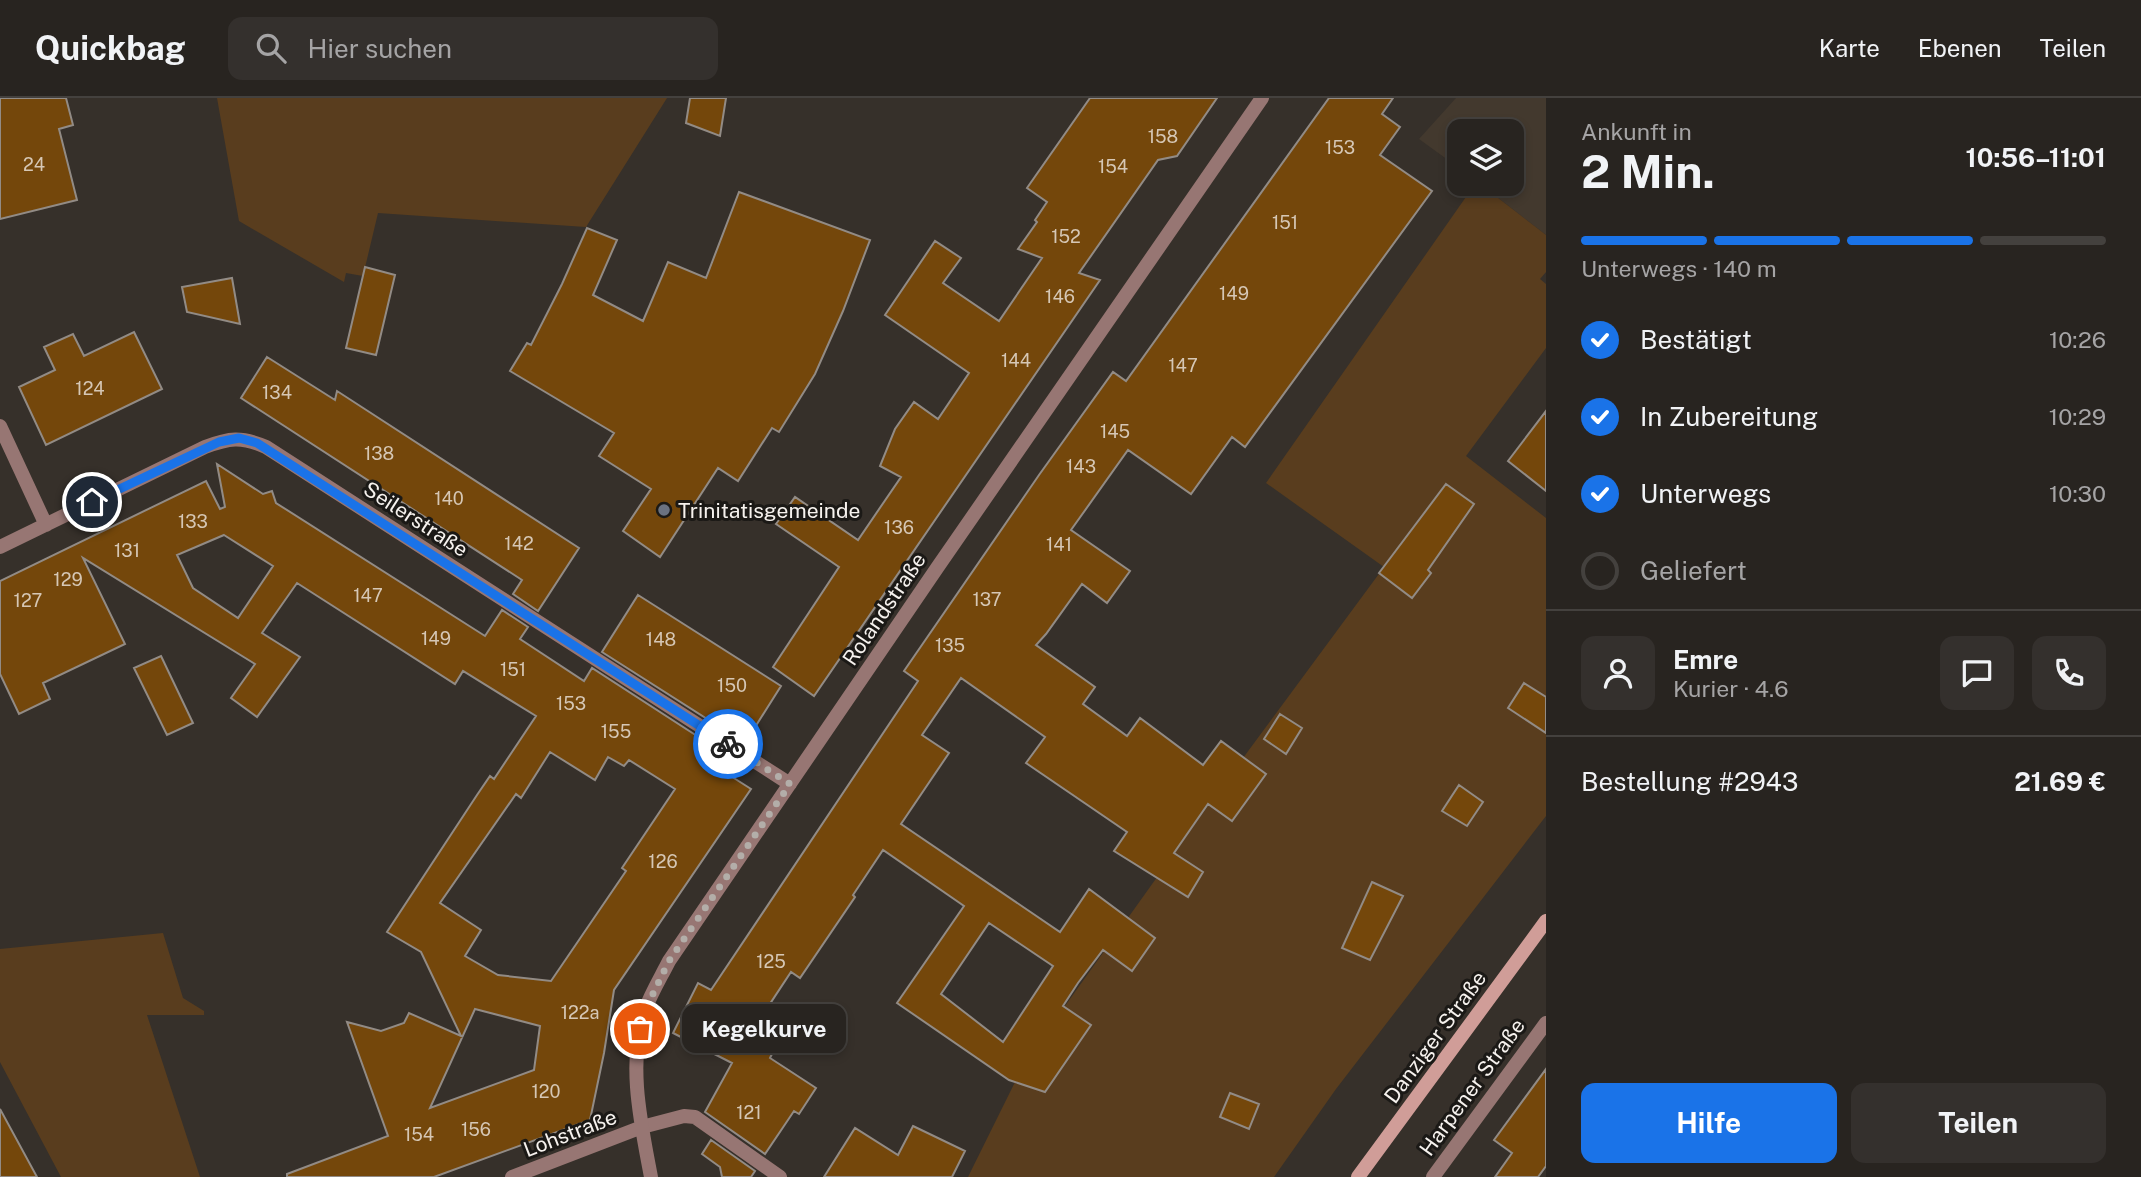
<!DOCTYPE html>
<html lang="de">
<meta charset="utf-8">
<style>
:root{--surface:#282420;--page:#34302d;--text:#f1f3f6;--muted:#a5a4a5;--line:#44413e;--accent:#1a73e8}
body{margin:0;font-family:"Public Sans",sans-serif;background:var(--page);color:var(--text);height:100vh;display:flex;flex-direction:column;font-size:26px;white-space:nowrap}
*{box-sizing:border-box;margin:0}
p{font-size:23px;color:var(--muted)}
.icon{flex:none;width:38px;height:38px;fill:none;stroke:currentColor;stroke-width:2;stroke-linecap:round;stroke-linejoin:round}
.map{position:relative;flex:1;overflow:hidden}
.panel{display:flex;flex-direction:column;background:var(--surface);width:595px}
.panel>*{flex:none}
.controls{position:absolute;left:1447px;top:21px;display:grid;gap:14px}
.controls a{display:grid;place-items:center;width:77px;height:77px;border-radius:14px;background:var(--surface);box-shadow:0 4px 10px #0003,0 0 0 2px var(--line);font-size:35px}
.pin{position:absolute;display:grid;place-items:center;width:60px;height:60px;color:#fff;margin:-30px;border:4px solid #fff;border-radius:50%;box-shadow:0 2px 7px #0007}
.courier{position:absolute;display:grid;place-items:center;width:70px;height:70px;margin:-35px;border:5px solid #1a73e8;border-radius:50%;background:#fff;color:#222;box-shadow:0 2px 9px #0007}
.bubble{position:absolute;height:49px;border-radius:14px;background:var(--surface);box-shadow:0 4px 10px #0003,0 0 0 2px var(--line);font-size:23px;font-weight:700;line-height:49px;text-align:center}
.summary em{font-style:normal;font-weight:700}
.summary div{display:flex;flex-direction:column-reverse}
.summary{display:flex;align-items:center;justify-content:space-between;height:119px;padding:0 35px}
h1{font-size:46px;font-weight:700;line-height:52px}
.bar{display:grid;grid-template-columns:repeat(4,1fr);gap:10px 7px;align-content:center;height:84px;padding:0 35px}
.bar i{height:9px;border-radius:5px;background:var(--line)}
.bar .on{background:var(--accent)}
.bar p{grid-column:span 4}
.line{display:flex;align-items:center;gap:18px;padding:0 35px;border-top:2px solid var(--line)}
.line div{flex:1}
.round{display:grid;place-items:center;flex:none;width:74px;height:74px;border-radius:14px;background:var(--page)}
ol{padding:0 35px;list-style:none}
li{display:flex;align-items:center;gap:21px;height:77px}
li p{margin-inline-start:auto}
li .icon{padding:7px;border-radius:50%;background:var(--accent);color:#fff;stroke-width:4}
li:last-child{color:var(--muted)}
li i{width:38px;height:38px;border:4px solid var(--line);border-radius:50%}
.action{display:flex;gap:14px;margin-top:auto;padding:14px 35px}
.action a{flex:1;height:80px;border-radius:14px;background:var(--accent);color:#fff;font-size:28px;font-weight:700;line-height:80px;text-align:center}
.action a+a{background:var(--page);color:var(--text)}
header{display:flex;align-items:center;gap:42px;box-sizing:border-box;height:98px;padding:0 35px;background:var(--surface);border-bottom:2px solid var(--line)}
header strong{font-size:33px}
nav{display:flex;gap:38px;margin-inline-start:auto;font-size:24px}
.search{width:490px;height:63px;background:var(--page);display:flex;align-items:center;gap:18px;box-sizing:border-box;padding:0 24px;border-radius:14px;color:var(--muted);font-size:26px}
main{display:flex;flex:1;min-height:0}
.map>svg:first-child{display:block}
.built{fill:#43392e}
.green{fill:#593d1e}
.building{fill:#74470b;stroke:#928b85;stroke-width:2;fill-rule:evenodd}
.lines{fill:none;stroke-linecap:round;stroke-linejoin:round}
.lane{stroke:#977673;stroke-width:14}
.street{stroke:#977673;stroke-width:14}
.secondary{stroke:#d09d98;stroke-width:14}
.done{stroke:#b3aea9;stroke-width:7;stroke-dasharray:0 12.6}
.route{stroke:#1a73e8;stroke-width:9}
.worship-dot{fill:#6b7280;stroke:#1b1916;stroke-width:2.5}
.labels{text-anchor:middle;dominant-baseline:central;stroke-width:6;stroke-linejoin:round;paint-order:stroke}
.number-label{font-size:18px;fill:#d6c7b5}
.poi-label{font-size:21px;fill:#f6f2ee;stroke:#1b1916;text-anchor:start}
.street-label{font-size:21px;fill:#f6f2ee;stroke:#1b1916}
</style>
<header>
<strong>Quickbag</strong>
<div class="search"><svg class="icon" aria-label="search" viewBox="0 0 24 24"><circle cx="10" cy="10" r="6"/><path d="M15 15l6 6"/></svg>Hier suchen</div>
<nav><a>Karte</a><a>Ebenen</a><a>Teilen</a></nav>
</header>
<main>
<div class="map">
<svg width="1546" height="1079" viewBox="0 0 1546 1079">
<rect width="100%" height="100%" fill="#36302a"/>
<path class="built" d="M1456,0H1546V137L1480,86H1512V33H1460L1459,70L1419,41Z"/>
<path class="green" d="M217,0H667L586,129L378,115L363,178L346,175L344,184L239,123Z
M1475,86H1480L1546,137V174L1540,181L1546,186V250L1466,358L1546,420V718L1336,991L1274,1079H968L1025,964L1215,698L1384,469L1266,385Z
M163,835L183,900L204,913V917H147L200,1079H61L0,964V851Z"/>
<path class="building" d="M0,0H66L73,27L59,31L77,102L0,121Z
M690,0H726L720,38L686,25Z
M1090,0H1217L1177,58L1158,62L1079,175L1100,182L814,598L773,569L839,469L776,426L795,399L858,442L901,379L880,368L895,331L914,304L938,321L969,275L885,217L935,143L961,160L943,185L999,223L1042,160L1018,151L1037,124L1035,122L1047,104L1027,90Z
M1329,0H1393L1382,16L1400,29L1380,57L1432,93L1245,349L1232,339L1191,396L1128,352L1071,432L1130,473L1107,505L1082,486L1046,536L1036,547L1095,589L1083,606L1127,638L1140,620L1203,667L1221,643L1266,676L1232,723L1208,706L1174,755L1203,774L1188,799L1114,753L1127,734L1026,665L1045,639L961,580L922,637L949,655L901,726L1060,834L1089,791L1155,840L1132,873L1103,852L1078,885L1063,908L1091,927L1045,994L1009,982L897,905L964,808L883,752L853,797L855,799L800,880L791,874L748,939L774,952L770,960L816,990L799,1016L794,1013L765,1056L705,1014L732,965L673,935L698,885L711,892L918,583L904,573L1039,377L1113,274L1126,283ZM989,825L1053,868L1003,944L941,896Z
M739,94L870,142L843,213L815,276L779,334L772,330L738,383L718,370L660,459L623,433L651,391L599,358L614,335L510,273L527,245L531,247L562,186L587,130L617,142L593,197L643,223L668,164L706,180Z
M365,169L395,177L376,257L346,250Z
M232,180L240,226L187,214L182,189Z
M134,234L162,291L46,347L19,289L55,272L44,249L73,236L84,258Z
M267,259L335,302L337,293L579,450L538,513L513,496L522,482L241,300Z
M1546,313V393L1508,363Z
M217,366L263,396L272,393L276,405L485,538L502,512L528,529L520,541L584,583L592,570L734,662L726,675L751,691L614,892L604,955L590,1022L434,1079H287V1076L388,1038L347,924L381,933L404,925L409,915L461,938L421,854L387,834L477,697L490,678L494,681L536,618L463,573L455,586L297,485L262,535L300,559L257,619L231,600L255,566L83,460L125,546L43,585L50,601L19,616L0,576V483L206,383L220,411L225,409ZM224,437L273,468L238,520L193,490L177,457ZM550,654L595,682L608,659L624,668L629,662L675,691L622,770L626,773L551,883L498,877L465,858L481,832L440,805L516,696L521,700ZM475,911L540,928L534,972L430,1010Z
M1446,386L1474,406L1428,472L1431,475L1412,500L1379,475Z
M638,497L781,588L745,645L602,554Z
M161,558L193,625L167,637L134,570Z
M1524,585L1546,599V635L1508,610Z
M1280,616L1302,630L1286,656L1264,641Z
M1459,687L1483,704L1467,728L1442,713Z
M1372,784L1403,798L1370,862L1342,850Z
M1546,971V1068L1538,1079H1495L1512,1055L1494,1042Z
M1230,995L1259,1006L1249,1031L1220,1019Z
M0,1011L37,1079H0Z
M913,1028L965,1053L952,1079H824L855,1030L898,1057Z
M711,1042L755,1073L751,1079H722L720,1069L702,1056Z"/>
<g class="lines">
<path class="lane" d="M642,1029L684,1018L695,1019L780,1079"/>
<path class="street" d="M0,328L46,427
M0,449L205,349C229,340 241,338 266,349L790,686
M512,1079L642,1029
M651,1079C641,1026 627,965 645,912C651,895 661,879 669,863L937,470L1262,0
M1433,1079L1546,925"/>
<path class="secondary" d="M1358,1079L1546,823"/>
</g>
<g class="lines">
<path class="done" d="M640,931L645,912L669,863L790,686L728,646"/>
<path class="route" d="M92,404L219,344L239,340L257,345L728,646"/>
</g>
<circle class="worship-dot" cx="664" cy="412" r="7"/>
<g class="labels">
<g class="number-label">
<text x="1163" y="38">158</text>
<text x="1340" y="49">153</text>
<text x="34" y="66">24</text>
<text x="1113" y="68">154</text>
<text x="1285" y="124">151</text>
<text x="1066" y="138">152</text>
<text x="1234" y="195">149</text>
<text x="1060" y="198">146</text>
<text x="1016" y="262">144</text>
<text x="1183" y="267">147</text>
<text x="90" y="290">124</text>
<text x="277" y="294">134</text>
<text x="1115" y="333">145</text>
<text x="379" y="355">138</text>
<text x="1081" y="368">143</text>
<text x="449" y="400">140</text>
<text x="193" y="423">133</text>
<text x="899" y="429">136</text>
<text x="519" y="445">142</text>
<text x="1059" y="446">141</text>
<text x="127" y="452">131</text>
<text x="68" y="481">129</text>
<text x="368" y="497">147</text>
<text x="987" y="501">137</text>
<text x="28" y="502">127</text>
<text x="436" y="540">149</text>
<text x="661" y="541">148</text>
<text x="950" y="547">135</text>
<text x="513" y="571">151</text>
<text x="732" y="587">150</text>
<text x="571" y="605">153</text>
<text x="616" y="633">155</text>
<text x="663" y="763">126</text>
<text x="771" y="863">125</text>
<text x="580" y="914">122a</text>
<text x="546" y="993">120</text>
<text x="749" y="1014">121</text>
<text x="476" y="1031">156</text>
<text x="419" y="1036">154</text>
</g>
<g class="poi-label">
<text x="678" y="412">Trinitatisgemeinde</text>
</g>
<g class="street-label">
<text transform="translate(416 421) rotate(33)">Seilerstraße</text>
<text transform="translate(884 511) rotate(-56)">Rolandstraße</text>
<text transform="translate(1435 939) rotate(-54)">Danziger Straße</text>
<text transform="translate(1472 989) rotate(-54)">Harpener Straße</text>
<text transform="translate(570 1035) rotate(-21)">Lohstraße</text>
</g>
</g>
</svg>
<div class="controls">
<a><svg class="icon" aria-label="layers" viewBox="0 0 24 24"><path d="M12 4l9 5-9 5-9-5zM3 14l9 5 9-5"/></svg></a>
</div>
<div class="pin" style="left:640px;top:931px;background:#ea580c"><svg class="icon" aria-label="bag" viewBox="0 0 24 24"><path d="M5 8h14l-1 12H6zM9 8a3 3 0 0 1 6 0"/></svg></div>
<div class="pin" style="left:92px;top:404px;background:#1f2937"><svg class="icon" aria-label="home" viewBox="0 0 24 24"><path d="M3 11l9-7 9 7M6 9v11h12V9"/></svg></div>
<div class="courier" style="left:728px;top:646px"><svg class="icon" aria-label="bike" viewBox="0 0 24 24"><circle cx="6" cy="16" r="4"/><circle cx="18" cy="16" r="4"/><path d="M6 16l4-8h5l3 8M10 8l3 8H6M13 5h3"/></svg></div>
<div class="bubble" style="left:682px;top:906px;width:164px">Kegelkurve</div>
</div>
<section class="panel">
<div class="summary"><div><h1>2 Min.</h1><p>Ankunft in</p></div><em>10:56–11:01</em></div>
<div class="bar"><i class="on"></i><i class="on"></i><i class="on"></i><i></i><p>Unterwegs · 140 m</p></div>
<ol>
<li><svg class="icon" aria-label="check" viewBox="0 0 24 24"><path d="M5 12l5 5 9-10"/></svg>Bestätigt<p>10:26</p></li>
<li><svg class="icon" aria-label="check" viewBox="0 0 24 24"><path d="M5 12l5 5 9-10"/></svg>In Zubereitung<p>10:29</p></li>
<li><svg class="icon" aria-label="check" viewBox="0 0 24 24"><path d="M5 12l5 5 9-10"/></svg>Unterwegs<p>10:30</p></li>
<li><i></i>Geliefert</li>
</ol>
<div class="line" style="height:126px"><a class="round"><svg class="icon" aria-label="person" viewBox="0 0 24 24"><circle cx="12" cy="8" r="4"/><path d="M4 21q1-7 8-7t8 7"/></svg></a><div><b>Emre</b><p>Kurier · 4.6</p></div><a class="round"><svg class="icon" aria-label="chat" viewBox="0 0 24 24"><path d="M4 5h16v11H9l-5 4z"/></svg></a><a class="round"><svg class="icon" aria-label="phone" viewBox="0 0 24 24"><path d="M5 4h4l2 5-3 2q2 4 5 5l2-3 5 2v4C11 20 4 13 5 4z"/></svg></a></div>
<div class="line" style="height:91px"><div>Bestellung #2943</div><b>21.69 €</b></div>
<div class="action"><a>Hilfe</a><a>Teilen</a></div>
</section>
</main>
